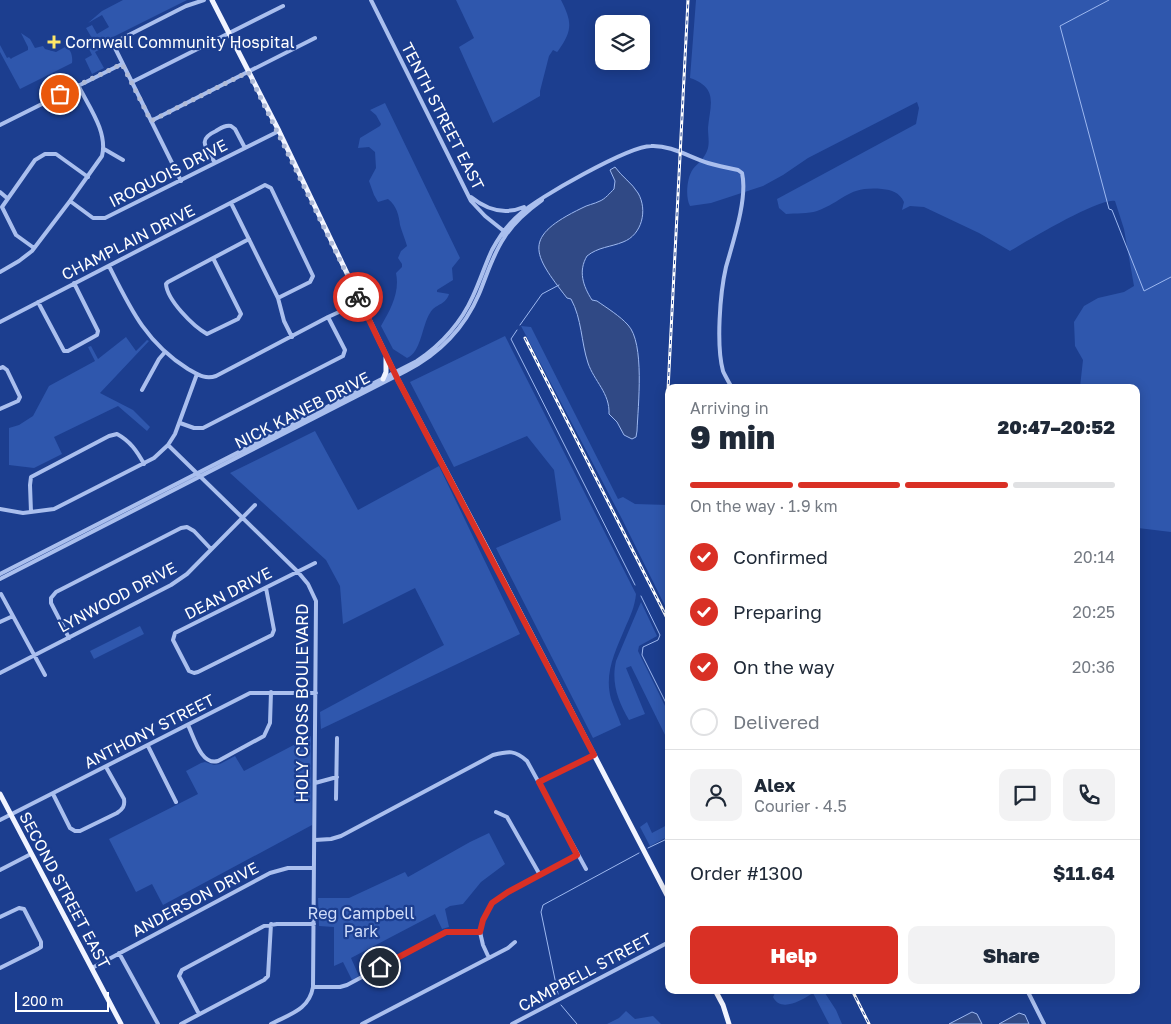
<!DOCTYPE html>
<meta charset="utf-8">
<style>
:root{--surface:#fff;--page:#f2f2f3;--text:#1f2937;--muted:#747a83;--line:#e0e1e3;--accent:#d93025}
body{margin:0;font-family:"Golos Text",sans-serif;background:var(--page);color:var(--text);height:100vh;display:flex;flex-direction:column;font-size:19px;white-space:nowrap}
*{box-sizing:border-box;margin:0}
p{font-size:16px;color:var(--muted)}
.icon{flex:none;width:28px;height:28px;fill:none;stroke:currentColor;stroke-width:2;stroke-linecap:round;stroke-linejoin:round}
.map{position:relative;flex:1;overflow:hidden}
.panel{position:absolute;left:665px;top:384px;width:475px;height:610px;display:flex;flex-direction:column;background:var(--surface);border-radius:10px;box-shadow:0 2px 12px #0003}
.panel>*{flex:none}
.fabs{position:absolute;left:595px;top:15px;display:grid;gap:10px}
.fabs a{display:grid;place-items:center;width:55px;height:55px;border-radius:10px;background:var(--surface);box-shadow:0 2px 12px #0003;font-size:25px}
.scale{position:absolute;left:15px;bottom:12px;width:94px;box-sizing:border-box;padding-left:5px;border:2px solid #fff;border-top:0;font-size:14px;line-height:18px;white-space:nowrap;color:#fff;-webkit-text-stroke:4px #1c3e8f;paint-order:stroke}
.pin{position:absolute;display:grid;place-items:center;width:42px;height:42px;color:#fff;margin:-21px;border:2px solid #fff;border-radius:50%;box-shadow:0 1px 5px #0007}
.courier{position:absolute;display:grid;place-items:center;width:50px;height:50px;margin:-25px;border:4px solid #d93025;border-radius:50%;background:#fff;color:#222;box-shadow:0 1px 6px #0007}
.overview em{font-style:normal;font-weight:800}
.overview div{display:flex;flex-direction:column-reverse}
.overview{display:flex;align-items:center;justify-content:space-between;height:85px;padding:0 25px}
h1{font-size:32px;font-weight:800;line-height:38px}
.bar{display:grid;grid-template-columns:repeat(4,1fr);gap:8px 5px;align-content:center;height:60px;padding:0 25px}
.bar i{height:6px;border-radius:4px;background:var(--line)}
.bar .active{background:var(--accent)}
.bar p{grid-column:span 4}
.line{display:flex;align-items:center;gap:12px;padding:0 25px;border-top:1px solid var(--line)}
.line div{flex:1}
.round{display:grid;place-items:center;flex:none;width:52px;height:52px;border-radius:10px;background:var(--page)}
ol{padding:0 25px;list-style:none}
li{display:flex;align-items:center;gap:15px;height:55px}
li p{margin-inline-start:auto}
li .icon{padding:5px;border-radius:50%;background:var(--accent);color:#fff;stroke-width:4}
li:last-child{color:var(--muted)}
li i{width:28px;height:28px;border:2px solid var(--line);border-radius:50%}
.button{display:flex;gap:10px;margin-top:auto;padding:10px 25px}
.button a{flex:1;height:58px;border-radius:10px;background:var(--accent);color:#fff;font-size:20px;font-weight:800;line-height:58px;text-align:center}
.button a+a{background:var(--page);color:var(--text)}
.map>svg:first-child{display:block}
.green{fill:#2f57ad}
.water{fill:#304985;stroke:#9db8f0}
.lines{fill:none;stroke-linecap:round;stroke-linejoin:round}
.stream{stroke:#9db8f0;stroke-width:1}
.minor{stroke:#aabfee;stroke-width:4}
.major{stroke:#f1f4ff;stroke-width:5}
.rail-casing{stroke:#fff;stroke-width:3}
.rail{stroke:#1c3e8f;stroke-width:1;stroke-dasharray:4;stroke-linecap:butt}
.done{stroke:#b0bbd8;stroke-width:5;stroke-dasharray:0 9}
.route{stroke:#d93025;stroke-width:6}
.poi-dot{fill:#fee767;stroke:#1c3e8f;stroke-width:2}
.labels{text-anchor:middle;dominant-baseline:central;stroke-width:4.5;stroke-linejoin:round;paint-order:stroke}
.poi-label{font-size:16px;fill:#fff;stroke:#1c3e8f;text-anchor:start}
.street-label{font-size:16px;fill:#fff;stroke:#1c3e8f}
.park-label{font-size:16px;fill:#d0ddfa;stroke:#1c3e8f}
</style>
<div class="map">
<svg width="1171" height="1024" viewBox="0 0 1171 1024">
<rect width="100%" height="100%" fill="#1c3e8f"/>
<path class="green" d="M123,0H187L107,40L108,45L95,52L104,68L92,74L85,59L92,55L89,49L96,45L86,28L92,25L97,34L109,27L102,15L88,23L102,11Z
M456,0H561C572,22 573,30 558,51L557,52L553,50L549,56L540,91V96L493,123L459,47L474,38Z
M696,0H1171V532L1138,528L1136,526V388L1080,387L1083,360L1075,346L1074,322L1084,306L1098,298L1124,292L1134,286L1124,229L1115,201C1100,197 1027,241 1010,251L979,233L924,207L910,206L902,210L904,202C899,192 892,190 882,189C847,186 845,201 817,211C808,214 796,213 786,214L779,208L777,199L916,124L919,108L917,102L808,158L783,175L763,186L711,203L690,206C685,197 687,177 693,169C698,163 704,159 707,151C710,144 708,136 708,128C710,105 719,88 690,78Z
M21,33L30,39L35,48L43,46L45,49L56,52L65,47C71,48 73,57 72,63L20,89L0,52V45L7,58L9,57L11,59L12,58L28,50V47Z
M385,103L460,258L452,268L453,280L437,290V292L449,294C446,305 435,304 430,313C422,325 421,353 407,358L393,349L381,326C391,309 400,292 396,273L402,267V264L398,258L401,251L407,246C405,239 402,232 400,225C399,216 397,206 388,199L378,202L374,195L369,181L376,168L375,152L369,147L358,148L360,138L380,126L381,124L376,115L370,110Z
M521,326L531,327L618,499L623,497L635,504L668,505L669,614L622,519Z
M505,336L636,594C635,606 630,617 625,628C615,652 604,673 611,699C614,708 618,716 621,725L593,738L496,548L561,520L554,470L527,436L454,467L410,382Z
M126,337L136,351L147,340L149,341L100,393L133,410L150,427L147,431L118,406L54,437L62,454L34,468L9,465V428L19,425L33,416L49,386L95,361L88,347L91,346L98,359Z
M315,431L358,510L439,466L520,634L321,729L320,712L444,645L415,588L343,624L340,586L326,560L230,473Z
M641,602L657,636L639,646L638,651L669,714V743L631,666L626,668L645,714L629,720C618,701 611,683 616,661Z
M140,626L144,634L94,659L90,651Z
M311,736L312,825L163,905L152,884L136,892L109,839L198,794L186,771L201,763L205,762L214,765L220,764L235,756L244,771Z
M647,822L652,833L669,824V836L650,846L640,827Z
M489,833L505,864L481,882L463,904L450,906L445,909L449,927L442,929L435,914L351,958L359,976L352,980L343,962L334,966V927L319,926L318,898H349L405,872L408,877L470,842Z
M780,990H823L836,1010L842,1024H829L813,993C802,1000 781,1013 773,997L775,993Z
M626,1011L635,1019L653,1016L661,1024H607L619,1018Z"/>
<path class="water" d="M615,167C622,177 632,183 638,193C648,210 642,235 623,242C611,247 598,247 587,256C578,271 583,286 592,300L597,301C607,308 620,316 628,325C645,343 638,406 637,431L636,437L632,439L624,435L617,422L609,414C610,393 594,381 588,363C581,342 582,319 571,299L567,298C532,253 522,237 582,208C587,205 594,204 600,201C605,199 610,193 614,189L615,181L610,170Z
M972,1012L977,1014L982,1024H949Z
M1019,1013L1025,1015L1029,1024H999Z"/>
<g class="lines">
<path class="stream" d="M1109,0L1060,26L1109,209L1112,210L1144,291L1171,277
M520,325L542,294L559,285
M517,330L511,339L635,585
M641,596L660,635L658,640L643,647L642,655L669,709
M648,848L669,838
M558,994L541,912L543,905L639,853
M561,1005L577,1024"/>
<path class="minor" d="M371,0L471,201L485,216L505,232
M132,82L283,6
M151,121L315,38
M0,125L122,64
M104,149L123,160
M215,163C207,148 196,140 216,131C221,128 225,125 231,126L235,129L245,148
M181,181L114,46L117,41L186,6L204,0
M0,192L7,198
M471,197C487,210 505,215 524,207
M70,201L93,218H105L279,131
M231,203L278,298L284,321L292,337
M34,248L16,235L2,207L35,160L45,154H56L88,177
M213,258L241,314L238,319L207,334C193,326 167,300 166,284L168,282L249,239
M109,266C130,308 146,343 188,369C197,374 205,380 216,376L328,317L361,302
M0,272L19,261L32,251L70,201L102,156C108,132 89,107 78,85
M38,302L64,351H68L97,335L98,331L74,283
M0,322L265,185L271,188L313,276L310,282L278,298
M0,368L3,367L7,370L20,397L18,401L0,409
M142,390L159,359L165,352
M180,423L194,428H203L343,356L345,350L328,317
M168,445L298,572L308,584L316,601L313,987C309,1010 290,1014 271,1024
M0,509L23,513L54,509L154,458L168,445L175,434L197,374
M31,512L30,485L31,477L109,436L117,434C130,441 137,451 144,464
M0,574L417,361C442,344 461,323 473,296C480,281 485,265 492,250C499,237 508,224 520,214C537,198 629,146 651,146C671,145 689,157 708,163C718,166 728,168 738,170L742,173C748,198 733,242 726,267C720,293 716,345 723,371C725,376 729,382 732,388
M0,579L406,371C439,354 464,329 479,294C487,275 492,256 504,238C513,223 528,210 542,200
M266,588L274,630L272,635L198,672L194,673L189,671L173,640L175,633L315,563
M1,594L45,675
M0,622L13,616
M69,638L51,603V598L56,592L181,528L187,527L194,531L211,549
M0,673L171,585L187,574L255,505
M188,725C194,737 201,766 218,761L264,736L270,723L271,692
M148,746L176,802
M539,782L594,755
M315,783L337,777
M53,794L70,828L75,831H80L117,813C123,809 125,806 124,799L106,767
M336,799L337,738
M496,812L507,817L540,875
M0,820L250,693H316
M315,840L331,839L341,836L493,755C509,751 515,750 527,761L586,869
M0,870L31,854
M0,917L19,908L24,909L41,942V947L36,950L0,968
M119,953L158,1024
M489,958L483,945L480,932L483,920L492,903L508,892L577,855
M92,968L270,873L288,868H314
M313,987H340L347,985L446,932H480
M1027,990L1044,1024
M199,1014L179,976L182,970L264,926L277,924H314
M181,1024L264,980L268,976L271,924
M362,1024L508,948L515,942
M512,1024L669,942"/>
<path class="major" d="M212,0L279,131L398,380L483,541L669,899
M383,379L386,372V358
M0,794L121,1024
M715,990L723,1005L729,1024"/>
<g class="rail-casing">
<path id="rail" d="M525,338L669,622
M669,472L668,390L688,0
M852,990L869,1024"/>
</g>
<use href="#rail" class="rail"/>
</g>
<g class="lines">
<path class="done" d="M60,94L122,64L151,121L248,72L358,297"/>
<path class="route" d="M358,297L398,380L594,755L539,782L577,855L508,892L492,903L483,920L480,932H446L380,967"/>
</g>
<path class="poi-dot" d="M51.5 34.5h5v5h5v5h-5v5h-5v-5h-5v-5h5z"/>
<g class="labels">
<g class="poi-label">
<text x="65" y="42">Cornwall Community Hospital</text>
</g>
<g class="street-label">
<text transform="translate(443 116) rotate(63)">TENTH STREET EAST</text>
<text transform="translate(168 173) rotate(-27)">IROQUOIS DRIVE</text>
<text transform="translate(128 242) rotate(-27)">CHAMPLAIN DRIVE</text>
<text transform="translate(302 410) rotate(-27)">NICK KANEB DRIVE</text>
<text transform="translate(228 593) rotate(-27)">DEAN DRIVE</text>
<text transform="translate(117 597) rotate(-28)">LYNWOOD DRIVE</text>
<text transform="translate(302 703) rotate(-90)">HOLY CROSS BOULEVARD</text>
<text transform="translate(149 731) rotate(-27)">ANTHONY STREET</text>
<text transform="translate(65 890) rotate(62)">SECOND STREET EAST</text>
<text transform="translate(195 899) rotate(-28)">ANDERSON DRIVE</text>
<text transform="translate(585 972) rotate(-28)">CAMPBELL STREET</text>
</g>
<g class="park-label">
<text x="361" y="913">Reg Campbell<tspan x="361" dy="18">Park</tspan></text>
</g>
</g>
</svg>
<div class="fabs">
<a><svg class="icon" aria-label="layers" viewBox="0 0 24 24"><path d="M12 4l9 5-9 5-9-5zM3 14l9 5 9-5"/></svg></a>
</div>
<div class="scale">200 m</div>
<div class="pin" style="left:60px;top:94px;background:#ea580c"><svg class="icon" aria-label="bag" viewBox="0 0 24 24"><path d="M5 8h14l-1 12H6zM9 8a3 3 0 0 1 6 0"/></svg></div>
<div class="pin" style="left:380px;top:967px;background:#1f2937"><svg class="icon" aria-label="home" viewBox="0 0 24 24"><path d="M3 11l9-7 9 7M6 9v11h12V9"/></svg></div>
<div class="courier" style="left:358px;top:297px"><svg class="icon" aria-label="bike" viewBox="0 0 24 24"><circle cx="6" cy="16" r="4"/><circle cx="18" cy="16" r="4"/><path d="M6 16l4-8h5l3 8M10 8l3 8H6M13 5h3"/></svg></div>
<section class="panel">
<div class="overview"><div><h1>9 min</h1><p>Arriving in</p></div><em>20:47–20:52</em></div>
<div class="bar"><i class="active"></i><i class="active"></i><i class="active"></i><i></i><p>On the way · 1.9 km</p></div>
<ol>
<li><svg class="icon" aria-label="check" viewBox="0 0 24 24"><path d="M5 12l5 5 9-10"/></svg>Confirmed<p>20:14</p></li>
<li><svg class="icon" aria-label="check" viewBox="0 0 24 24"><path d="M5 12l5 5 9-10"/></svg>Preparing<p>20:25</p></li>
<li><svg class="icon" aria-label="check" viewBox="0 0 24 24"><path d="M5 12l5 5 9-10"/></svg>On the way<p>20:36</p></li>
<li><i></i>Delivered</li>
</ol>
<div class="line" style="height:90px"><a class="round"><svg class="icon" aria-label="person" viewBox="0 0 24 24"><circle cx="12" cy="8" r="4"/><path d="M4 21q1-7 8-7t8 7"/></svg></a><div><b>Alex</b><p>Courier · 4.5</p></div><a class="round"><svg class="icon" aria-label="chat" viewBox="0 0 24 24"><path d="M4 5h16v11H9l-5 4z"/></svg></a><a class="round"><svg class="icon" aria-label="phone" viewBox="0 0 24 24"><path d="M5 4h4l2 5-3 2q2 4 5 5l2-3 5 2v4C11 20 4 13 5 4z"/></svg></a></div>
<div class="line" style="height:65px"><div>Order #1300</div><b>$11.64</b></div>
<div class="button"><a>Help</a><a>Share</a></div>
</section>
</div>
